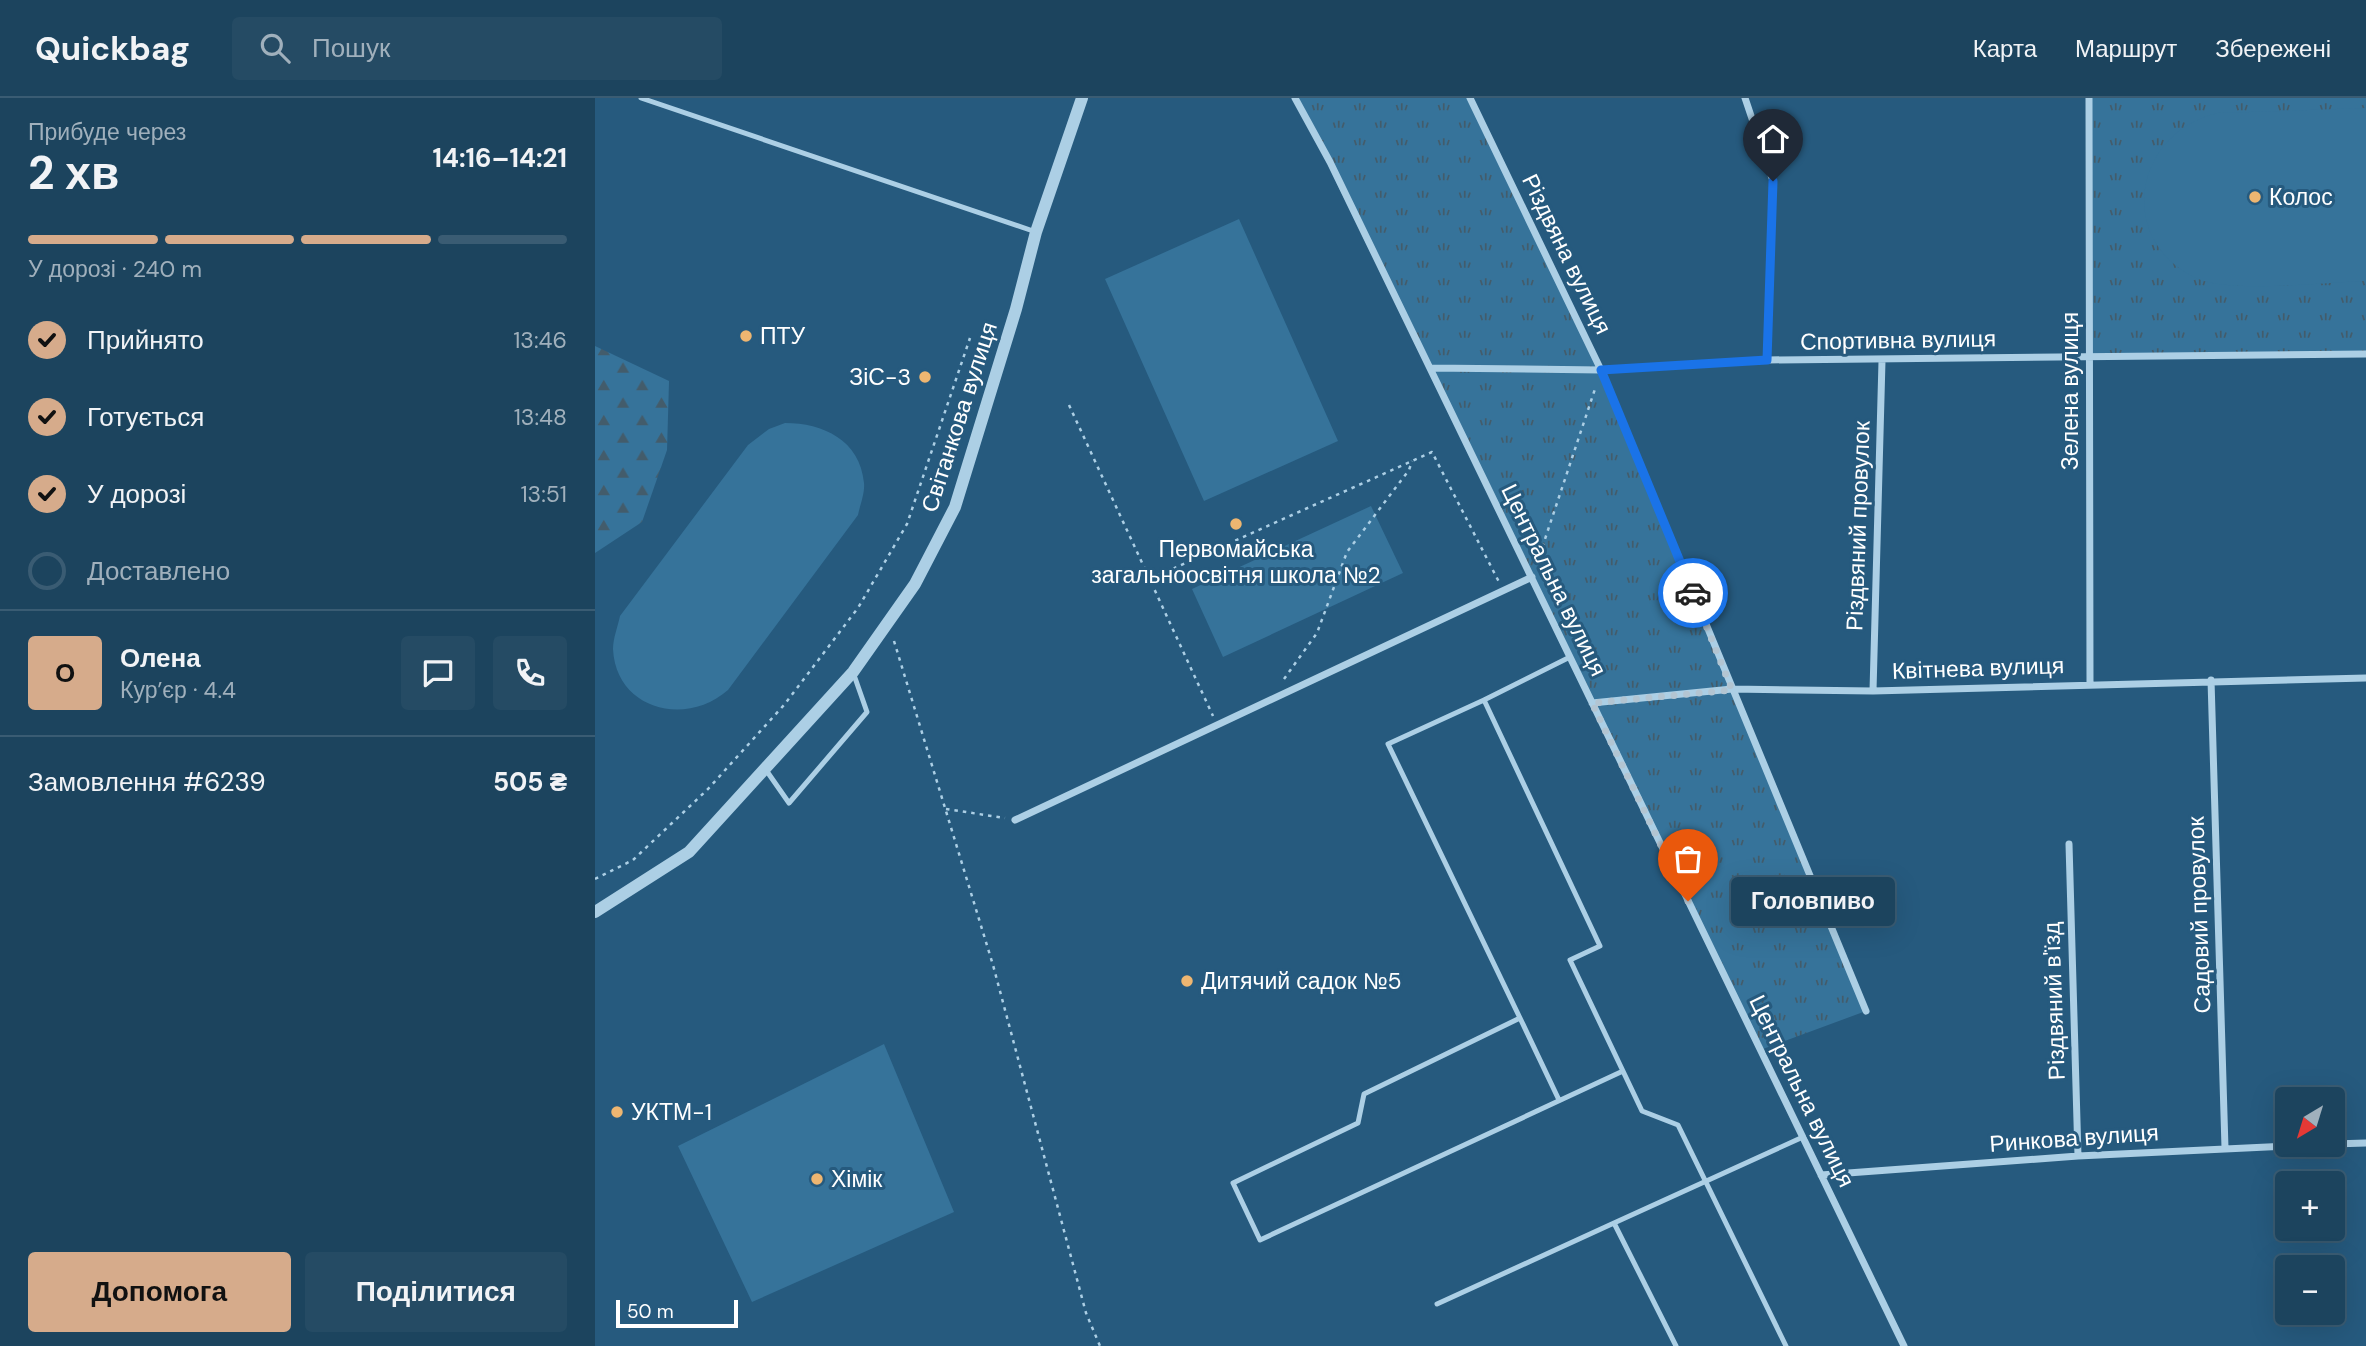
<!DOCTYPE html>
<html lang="uk">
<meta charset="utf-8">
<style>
:root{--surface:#1c445e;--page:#254b64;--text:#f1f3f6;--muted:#a0b0bc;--line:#3a5c73;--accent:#d6ab8b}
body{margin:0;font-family:"DM Sans",sans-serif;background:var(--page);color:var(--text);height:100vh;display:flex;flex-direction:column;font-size:26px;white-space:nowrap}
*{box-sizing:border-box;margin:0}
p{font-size:23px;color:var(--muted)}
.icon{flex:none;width:38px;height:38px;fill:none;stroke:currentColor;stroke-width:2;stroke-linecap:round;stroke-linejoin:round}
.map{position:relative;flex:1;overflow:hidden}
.sheet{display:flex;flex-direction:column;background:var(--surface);width:595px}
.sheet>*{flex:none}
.needle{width:46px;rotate:218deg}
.tools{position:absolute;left:1680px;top:989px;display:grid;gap:14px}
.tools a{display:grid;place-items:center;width:70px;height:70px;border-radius:7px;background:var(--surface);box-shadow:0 7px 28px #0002,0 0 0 2px var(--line);font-size:35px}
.scale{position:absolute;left:21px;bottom:18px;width:122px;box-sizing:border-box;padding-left:7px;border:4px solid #fff;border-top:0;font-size:19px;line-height:24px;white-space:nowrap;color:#fff;-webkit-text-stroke:5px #265a7e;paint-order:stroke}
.pin{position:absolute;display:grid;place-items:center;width:60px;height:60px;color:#fff;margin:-72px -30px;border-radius:50% 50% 50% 0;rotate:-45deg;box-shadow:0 0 7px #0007}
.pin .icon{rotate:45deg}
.courier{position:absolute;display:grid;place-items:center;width:70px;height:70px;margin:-35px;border:5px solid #1a73e8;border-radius:50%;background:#fff;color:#222;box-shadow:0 2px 9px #0007}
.bubble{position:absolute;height:49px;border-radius:7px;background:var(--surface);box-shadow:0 7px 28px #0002,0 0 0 2px var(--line);font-size:23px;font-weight:700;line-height:49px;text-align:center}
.summary em{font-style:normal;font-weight:700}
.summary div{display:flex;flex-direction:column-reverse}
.summary{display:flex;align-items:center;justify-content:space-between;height:119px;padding:0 28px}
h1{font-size:46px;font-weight:700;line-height:52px}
.bar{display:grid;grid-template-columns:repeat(4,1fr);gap:10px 7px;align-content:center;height:84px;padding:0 28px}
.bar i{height:9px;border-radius:5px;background:var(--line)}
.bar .active{background:var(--accent)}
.bar p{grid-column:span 4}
.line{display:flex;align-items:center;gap:18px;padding:0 28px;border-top:2px solid var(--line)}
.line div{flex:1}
.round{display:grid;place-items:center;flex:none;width:74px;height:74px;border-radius:7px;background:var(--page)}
ol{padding:0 28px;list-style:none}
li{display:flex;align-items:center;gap:21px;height:77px}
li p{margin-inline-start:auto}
li .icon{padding:7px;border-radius:50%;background:var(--accent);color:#111;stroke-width:4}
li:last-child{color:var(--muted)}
li i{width:38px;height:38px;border:4px solid var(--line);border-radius:50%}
.button{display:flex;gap:14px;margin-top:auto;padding:14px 28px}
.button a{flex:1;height:80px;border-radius:7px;background:var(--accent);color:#111;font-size:28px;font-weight:700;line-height:80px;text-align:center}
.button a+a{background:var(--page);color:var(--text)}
header{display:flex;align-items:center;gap:42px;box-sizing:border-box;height:98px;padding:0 35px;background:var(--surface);border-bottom:2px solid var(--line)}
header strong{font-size:33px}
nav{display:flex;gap:38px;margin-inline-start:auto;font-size:24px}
.search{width:490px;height:63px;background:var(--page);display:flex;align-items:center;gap:18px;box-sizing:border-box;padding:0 24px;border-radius:7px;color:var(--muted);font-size:26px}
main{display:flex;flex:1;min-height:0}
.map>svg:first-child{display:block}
.grass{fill:url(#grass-tufts)}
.forest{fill:url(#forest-firs)}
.pitch{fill:#36739a}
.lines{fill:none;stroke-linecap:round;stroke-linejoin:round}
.path{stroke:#accfe5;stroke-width:2.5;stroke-dasharray:3.5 5;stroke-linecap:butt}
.service{stroke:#accfe5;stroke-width:5}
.minor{stroke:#accfe5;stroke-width:7}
.tertiary{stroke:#accfe5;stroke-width:12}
.done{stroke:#b3c5d2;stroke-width:7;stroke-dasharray:0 12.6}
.route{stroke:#1a73e8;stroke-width:9}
.poi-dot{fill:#eeb671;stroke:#265a7e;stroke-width:2.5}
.labels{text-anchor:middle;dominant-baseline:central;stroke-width:6;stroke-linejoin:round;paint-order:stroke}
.poi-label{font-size:23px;fill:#fff;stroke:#265a7e;text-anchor:start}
.street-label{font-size:23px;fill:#fff;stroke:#265a7e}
</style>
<header>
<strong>Quickbag</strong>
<div class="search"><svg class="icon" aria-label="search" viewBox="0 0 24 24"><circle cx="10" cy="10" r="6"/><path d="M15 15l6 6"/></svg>Пошук</div>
<nav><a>Карта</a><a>Маршрут</a><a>Збережені</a></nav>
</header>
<main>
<section class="sheet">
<div class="summary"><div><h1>2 хв</h1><p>Прибуде через</p></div><em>14:16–14:21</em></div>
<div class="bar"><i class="active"></i><i class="active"></i><i class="active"></i><i></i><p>У дорозі · 240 m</p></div>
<ol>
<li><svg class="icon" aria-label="check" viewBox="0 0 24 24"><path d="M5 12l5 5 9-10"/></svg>Прийнято<p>13:46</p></li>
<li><svg class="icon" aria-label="check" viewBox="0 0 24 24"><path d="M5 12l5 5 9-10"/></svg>Готується<p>13:48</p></li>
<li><svg class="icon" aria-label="check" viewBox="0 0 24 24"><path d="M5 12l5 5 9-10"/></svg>У дорозі<p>13:51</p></li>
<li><i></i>Доставлено</li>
</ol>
<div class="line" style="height:126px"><b class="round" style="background:var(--accent);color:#111">О</b><div><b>Олена</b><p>Кур’єр · 4.4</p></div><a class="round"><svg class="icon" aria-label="chat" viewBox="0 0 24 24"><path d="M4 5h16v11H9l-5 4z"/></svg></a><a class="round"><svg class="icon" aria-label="phone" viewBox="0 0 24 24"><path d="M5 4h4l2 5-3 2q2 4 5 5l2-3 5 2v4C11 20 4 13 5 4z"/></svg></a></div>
<div class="line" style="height:91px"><div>Замовлення #6239</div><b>505 ₴</b></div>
<div class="button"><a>Допомога</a><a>Поділитися</a></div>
</section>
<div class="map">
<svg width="1771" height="1248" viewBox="0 0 1771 1248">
<defs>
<pattern id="grass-tufts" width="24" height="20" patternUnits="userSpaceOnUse" patternTransform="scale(1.75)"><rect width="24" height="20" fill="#36739a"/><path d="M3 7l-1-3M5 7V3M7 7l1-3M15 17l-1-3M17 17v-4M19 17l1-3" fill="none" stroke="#435c6b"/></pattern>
<pattern id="forest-firs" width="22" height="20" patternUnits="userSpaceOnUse" patternTransform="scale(1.75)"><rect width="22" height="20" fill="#36739a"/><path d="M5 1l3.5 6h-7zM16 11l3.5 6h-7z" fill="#435c6b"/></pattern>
</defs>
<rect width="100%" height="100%" fill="#265a7e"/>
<path class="grass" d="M700,0H875L1006,272L1271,913L1165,952Z
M1494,0H1771V256L1495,258Z"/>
<path class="forest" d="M0,248L74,283L72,352L47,424L0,455Z"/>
<path class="pitch" d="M1771,10V183C1730,184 1635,196 1601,180C1520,142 1539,34 1623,15Z
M644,121L743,343L609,403L510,181Z
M190,325C228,325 265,342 269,385C270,395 265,407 263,417L133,592C91,629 21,612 18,551C18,540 23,528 25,518L153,347L174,331Z
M776,408L808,475L628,559L597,491Z
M289,946L359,1114L157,1204L83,1048Z"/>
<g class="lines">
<path class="path" d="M474,307L618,618
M942,465L1001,288
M555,481L837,354L904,484
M299,543L398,867L491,1215L505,1248
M689,581L722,535L752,454L814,372L817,363
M351,711L410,720
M0,781L38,762L113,691L189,607L263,510L312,426L375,240"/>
<path class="service" d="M46,0L441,134
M975,559L889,602L1005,848L975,862L1047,1013L1083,1027L1191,1248
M889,602L793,646L925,920
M171,672L194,705L272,614L259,577
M964,1002L925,920L769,996L763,1025L638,1085L665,1142L1028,973
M842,1206L1019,1125
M1081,1248L1019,1125L1208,1039"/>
<path class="minor" d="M700,0L735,64L1309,1248
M875,0L1006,272L1271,913
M1150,0L1178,83L1172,262
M1494,0L1495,585
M835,270L1006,272L1172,262L1771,256
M1616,582L1630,1050
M1278,593L1287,263
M997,605L1137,591L1278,593L1771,580
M420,722L937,479
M1474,746L1483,1058
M1738,1046L1771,1045
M1226,1077L1483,1058L1735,1046"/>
<path class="tertiary" d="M0,814L94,754L258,574L320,486L360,409L421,211L441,134L487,0"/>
</g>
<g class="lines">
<path class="done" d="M1093,803L997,605L1137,592L1098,495"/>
<path class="route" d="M1098,495L1006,272L1172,262L1178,83"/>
</g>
<g class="poi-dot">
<circle cx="1660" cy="99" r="7"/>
<circle cx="151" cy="238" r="7"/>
<circle cx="330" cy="279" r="7"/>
<circle cx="641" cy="426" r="7"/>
<circle cx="592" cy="883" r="7"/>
<circle cx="22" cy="1014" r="7"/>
<circle cx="222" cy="1081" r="7"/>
</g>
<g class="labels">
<g class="poi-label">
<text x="1674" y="99">Колос</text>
<text x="165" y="238">ПТУ</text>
<text x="316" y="279" text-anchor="end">ЗіС-3</text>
<text x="641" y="451" text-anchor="middle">Первомайська<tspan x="641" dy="26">загальноосвітня школа №2</tspan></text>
<text x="606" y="883">Дитячий садок №5</text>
<text x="36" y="1014">УКТМ-1</text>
<text x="236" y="1081">Хімік</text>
</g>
<g class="street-label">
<text transform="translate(972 156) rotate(64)">Різдвяна вулиця</text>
<text transform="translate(1303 242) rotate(-1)">Спортивна вулиця</text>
<text transform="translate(1475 293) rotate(-90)">Зелена вулиця</text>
<text transform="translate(364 319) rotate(-72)">Світанкова вулиця</text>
<text transform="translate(1263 428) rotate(-88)">Різдвяний провулок</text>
<text transform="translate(959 482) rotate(64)">Центральна вулиця</text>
<text transform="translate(1383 570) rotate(-2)">Квітнева вулиця</text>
<text transform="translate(1604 817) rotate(-92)">Садовий провулок</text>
<text transform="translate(1459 903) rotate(-92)">Різдвяний в'їзд</text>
<text transform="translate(1207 993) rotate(64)">Центральна вулиця</text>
<text transform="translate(1479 1040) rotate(-4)">Ринкова вулиця</text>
</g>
</g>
</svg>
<div class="tools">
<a><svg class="needle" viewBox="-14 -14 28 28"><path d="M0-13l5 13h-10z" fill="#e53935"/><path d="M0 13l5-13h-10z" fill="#a0b0bc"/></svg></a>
<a>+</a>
<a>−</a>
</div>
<div class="scale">50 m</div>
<div class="pin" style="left:1093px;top:803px;background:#ea580c"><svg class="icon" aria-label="bag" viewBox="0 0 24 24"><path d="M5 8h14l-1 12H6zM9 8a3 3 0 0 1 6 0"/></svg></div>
<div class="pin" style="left:1178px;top:83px;background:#1f2937"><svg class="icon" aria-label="home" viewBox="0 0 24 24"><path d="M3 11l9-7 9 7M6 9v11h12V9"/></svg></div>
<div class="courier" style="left:1098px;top:495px"><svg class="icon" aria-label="car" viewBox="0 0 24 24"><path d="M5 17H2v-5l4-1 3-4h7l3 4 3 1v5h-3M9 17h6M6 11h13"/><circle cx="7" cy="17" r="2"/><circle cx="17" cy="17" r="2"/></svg></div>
<div class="bubble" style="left:1136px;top:779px;width:164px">Головпиво</div>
</div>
</main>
